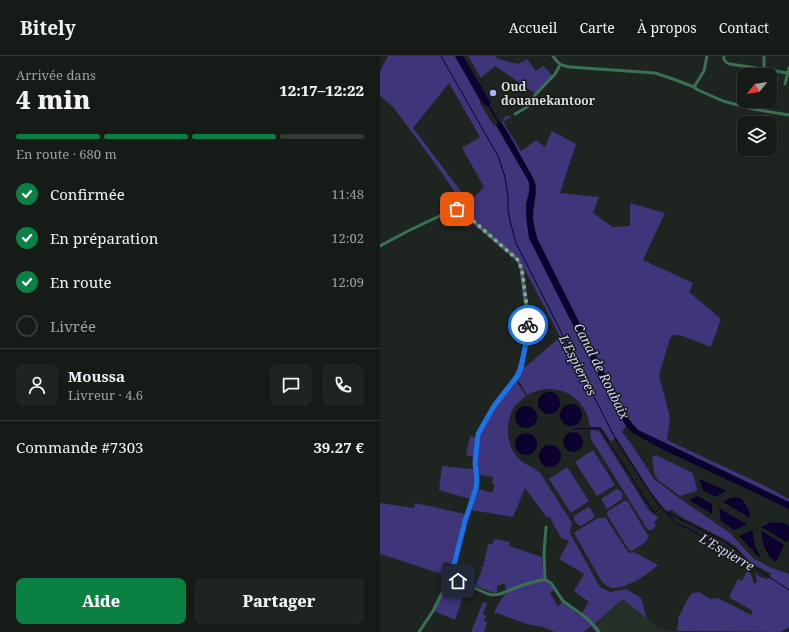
<!DOCTYPE html>
<html lang="fr">
<meta charset="utf-8">
<style>
:root{--surface:#161b18;--page:#1f2421;--text:#f1f3f6;--muted:#9ea1a2;--line:#353937;--accent:#0b8043}
body{margin:0;font-family:"Noto Serif",serif;background:var(--page);color:var(--text);height:100vh;display:flex;flex-direction:column;font-size:15px;white-space:nowrap}
*{box-sizing:border-box;margin:0}
p{font-size:13px;color:var(--muted)}
.icon{flex:none;width:22px;height:22px;fill:none;stroke:currentColor;stroke-width:2;stroke-linecap:round;stroke-linejoin:round}
.map{position:relative;flex:1;overflow:hidden}
.details{display:flex;flex-direction:column;background:var(--surface);width:380px}
.details>*{flex:none}
.needle{width:26px;rotate:240deg}
.buttons{position:absolute;left:357px;top:12px;display:grid;gap:8px}
.buttons a{display:grid;place-items:center;width:40px;height:40px;border-radius:8px;background:var(--surface);box-shadow:0 1px 3px #0004,0 0 0 1px var(--line);font-size:20px}
.pin{position:absolute;display:grid;place-items:center;width:34px;height:34px;color:#fff;margin:-17px;border-radius:8px;box-shadow:0 2px 6px #0006}
.courier{position:absolute;display:grid;place-items:center;width:40px;height:40px;margin:-20px;border:3px solid #1a73e8;border-radius:50%;background:#fff;color:#222;box-shadow:0 1px 5px #0007}
.summary em{font-style:normal;font-weight:800}
.summary div{display:flex;flex-direction:column-reverse}
.summary{display:flex;align-items:center;justify-content:space-between;height:68px;padding:0 16px}
h1{font-size:26px;font-weight:800;line-height:30px}
.bar{display:grid;grid-template-columns:repeat(4,1fr);gap:6px 4px;align-content:center;height:48px;padding:0 16px}
.bar i{height:5px;border-radius:3px;background:var(--line)}
.bar .active{background:var(--accent)}
.bar p{grid-column:span 4}
.line{display:flex;align-items:center;gap:10px;padding:0 16px;border-top:1px solid var(--line)}
.line div{flex:1}
.round{display:grid;place-items:center;flex:none;width:42px;height:42px;border-radius:8px;background:var(--page)}
ol{padding:0 16px;list-style:none}
li{display:flex;align-items:center;gap:12px;height:44px}
li p{margin-inline-start:auto}
li .icon{padding:4px;border-radius:50%;background:var(--accent);color:#fff;stroke-width:4}
li:last-child{color:var(--muted)}
li i{width:22px;height:22px;border:2px solid var(--line);border-radius:50%}
.cta{display:flex;gap:8px;margin-top:auto;padding:8px 16px}
.cta a{flex:1;height:46px;border-radius:8px;background:var(--accent);color:#fff;font-size:16px;font-weight:800;line-height:46px;text-align:center}
.cta a+a{background:var(--page);color:var(--text)}
header{display:flex;align-items:center;gap:24px;box-sizing:border-box;height:56px;padding:0 20px;background:var(--surface);border-bottom:1px solid var(--line)}
header strong{font-size:19px}
nav{display:flex;gap:22px;margin-inline-start:auto;font-size:14px}
main{display:flex;flex:1;min-height:0}
.map>svg:first-child{display:block}
.built{fill:#232f27}
.green{fill:#3e357a;fill-rule:evenodd}
.water{fill:#0c002e}
.lines{fill:none;stroke-linecap:round;stroke-linejoin:round}
.stream{stroke:#0c002e;stroke-width:1}
.minor{stroke:#397253;stroke-width:3}
.done{stroke:#999e9a;stroke-width:4;stroke-dasharray:0 7.2}
.route{stroke:#1a73e8;stroke-width:5}
.poi-dot{fill:#b1adfa;stroke:#141a17;stroke-width:1.5}
.labels{text-anchor:middle;dominant-baseline:central;stroke-width:3;stroke-linejoin:round;paint-order:stroke}
.poi-label{font-size:12px;font-weight:bold;fill:#dbdfdc;stroke:#141a17;text-anchor:start}
.water-label{font-size:13px;font-style:italic;fill:#d3d2fc;stroke:#141a17}
</style>
<header>
<strong>Bitely</strong>
<nav><a>Accueil</a><a>Carte</a><a>À propos</a><a>Contact</a></nav>
</header>
<main>
<section class="details">
<div class="summary"><div><h1>4 min</h1><p>Arrivée dans</p></div><em>12:17–12:22</em></div>
<div class="bar"><i class="active"></i><i class="active"></i><i class="active"></i><i></i><p>En route · 680 m</p></div>
<ol>
<li><svg class="icon" aria-label="check" viewBox="0 0 24 24"><path d="M5 12l5 5 9-10"/></svg>Confirmée<p>11:48</p></li>
<li><svg class="icon" aria-label="check" viewBox="0 0 24 24"><path d="M5 12l5 5 9-10"/></svg>En préparation<p>12:02</p></li>
<li><svg class="icon" aria-label="check" viewBox="0 0 24 24"><path d="M5 12l5 5 9-10"/></svg>En route<p>12:09</p></li>
<li><i></i>Livrée</li>
</ol>
<div class="line" style="height:72px"><a class="round"><svg class="icon" aria-label="person" viewBox="0 0 24 24"><circle cx="12" cy="8" r="4"/><path d="M4 21q1-7 8-7t8 7"/></svg></a><div><b>Moussa</b><p>Livreur · 4.6</p></div><a class="round"><svg class="icon" aria-label="chat" viewBox="0 0 24 24"><path d="M4 5h16v11H9l-5 4z"/></svg></a><a class="round"><svg class="icon" aria-label="phone" viewBox="0 0 24 24"><path d="M5 4h4l2 5-3 2q2 4 5 5l2-3 5 2v4C11 20 4 13 5 4z"/></svg></a></div>
<div class="line" style="height:52px"><div>Commande #7303</div><b>39.27 €</b></div>
<div class="cta"><a>Aide</a><a>Partager</a></div>
</section>
<div class="map">
<svg width="409" height="576" viewBox="0 0 409 576">
<rect width="100%" height="100%" fill="#1e2420"/>
<path class="built" d="M243,543L278,572L283,574L299,576H221L214,567Z"/>
<path class="green" d="M8,0H75L100,44V47L114,70L116,69L148,124C152,137 146,141 146,153C146,163 148,173 149,182L235,352L246,370L242,376L252,389L274,423L309,449L350,477L373,502L394,513L409,518V573L407,572L401,576L297,575L298,568V562L310,539L313,537L319,536L330,543L338,542L371,559L373,555L350,542V539L358,523L362,525L368,514L371,519L374,528L377,526L375,517L380,521L388,523L391,518L370,506L356,491L348,485L303,462L292,454L286,455L269,434L236,381L231,386L221,371H210C207,340 175,323 147,339L139,325L137,326L146,340C141,344 136,348 133,353C125,368 126,390 139,403C146,410 155,411 161,418L192,467L190,475L191,479L220,531L230,536L246,533L261,542L267,563L243,543L215,567L221,576H216L211,570L204,576H175L163,571L146,568L114,556L123,540L126,538L125,527L117,530V536L114,537L95,530L102,514L101,512V511H103L108,488H113L114,483L130,486L129,490L162,501L164,525C169,525 172,531 174,534L170,537L178,551L182,546L200,560L209,546L194,535L204,518L179,503L189,485L181,482L169,460L167,462L145,432L133,461L91,454L84,477L80,476L72,508L64,506L61,518L19,504L0,498V447L34,452L35,447L85,458L90,443L59,434L62,410L93,413V401L86,399L90,380L96,382C99,370 111,349 119,339C123,334 128,330 131,325C139,313 146,284 146,269C146,258 144,247 142,236C141,226 141,215 137,206L77,154L76,149L80,147L84,151L104,131L82,92L100,81L69,27L33,72L83,138V143L82,146L54,106L13,51L0,40V15ZM144,212L180,281L143,313L150,273V263ZM95,418L113,421L112,427L115,429L112,437L95,432Z
M88,0H115L118,3L138,8L147,3L156,15L163,10L174,21L156,38L115,10L101,22Z
M126,60H132L123,66L141,95L156,84L165,91L172,75L196,88L180,137L219,141L213,157L233,171L250,170V147L285,157L263,204L313,227L309,236L341,263L331,291L300,279H294L290,282L279,320L290,361L287,384L381,428L409,443V446L258,374L246,360L157,182L153,163L156,130L154,124L136,91L121,66L123,65L124,62Z
M211,374L219,375L268,453L273,458L278,461L274,467L276,470L272,474H268L266,471L211,383L210,379Z
M213,394L235,429L217,440L195,406Z
M276,399L313,417L317,433V435L300,440L278,424L275,420L272,402L273,400Z
M187,411L209,445L191,457L169,423Z
M237,433C241,434 244,439 242,443L227,453L221,443L235,434Z
M244,445H246L248,446L267,478L269,479L266,486L252,495L249,494L227,459L228,455Z
M208,451L210,452L215,461L201,470L197,468L194,464V460Z
M225,461L248,496L250,497L254,496L278,509C268,518 248,532 233,532C227,532 222,526 219,521L194,477L195,476L218,462H223Z
M64,530L83,541L75,564L52,554Z
M103,546L107,547L103,558L106,560L104,565L107,566L104,576H91Z"/>
<path class="water" d="M75,0H83L111,47L109,48L110,50L119,66H121L127,75L154,124C159,138 152,148 153,162C153,169 156,175 157,182L246,360L258,374L409,446V454L405,451L282,393L253,377L246,370L235,352L149,182C148,173 146,163 146,153C146,141 152,137 148,124L116,69L118,68L117,65L108,50H106L100,44Z
M158 347a11 11 0 1 1 22 0a11 11 0 1 1-22 0Z
M180 359a11 11 0 1 1 22 0a11 11 0 1 1-22 0Z
M135 361a11 11 0 1 1 22 0a11 11 0 1 1-22 0Z
M183 386a10 10 0 1 1 20 0a10 10 0 1 1-20 0Z
M135 388a11 11 0 1 1 22 0a11 11 0 1 1-22 0Z
M159 400a11 11 0 1 1 22 0a11 11 0 1 1-22 0Z
M319,423L345,434V436L335,441L323,434Z
M318,440L332,448V458L309,444Z
M356,441C365,442 369,454 370,462L343,446L348,443Z
M339,452L366,468V469L354,474L341,465Z
M390,467C397,466 404,466 409,470V483L407,486L405,485L381,471Z
M372,474L375,490L380,500V501H379L359,480Z
M381,475L404,489L396,506C385,499 383,488 381,475Z"/>
<g class="lines">
<path class="stream" d="M61,0L118,100L125,121L128,140V154L130,165L136,187L236,384L280,451L286,456L344,485L358,495L367,506
M193,373L218,372L221,374L272,454L274,456H276L280,452
M287,457L297,468L309,473L365,505L409,534"/>
<path class="minor" d="M173,0C179,9 181,9 190,11L275,17L293,23L314,31L318,34L343,45L373,53L409,59
M344,0C343,4 346,7 350,8L408,17
M384,0V14
M405,28L409,12
M314,31L324,15L327,0
M135,58L147,51L156,38L175,18L180,9
M0,190L28,175L70,155L75,153H79L134,200L138,204L141,211L148,265L147,281L139,317L136,323L114,350L99,376L97,384L95,407L96,429L94,438L85,465L72,517L53,555L39,576
M71,520L81,526L108,538L113,539L120,538L143,529L161,524H166L171,527L183,545L208,563L219,576
M165,524L164,498L166,471"/>
</g>
<g class="lines">
<path class="done" d="M77,153H79L82,155L138,204L142,214L147,252L148,269"/>
<path class="route" d="M78,525L71,520L73,513L85,465L96,432L97,423L95,407L98,378L114,350L138,319L141,312L147,281L148,269"/>
</g>
<circle class="poi-dot" cx="113" cy="37" r="4"/>
<g class="labels">
<g class="poi-label">
<text x="121" y="30">Oud<tspan x="121" dy="14">douanekantoor</tspan></text>
</g>
<g class="water-label">
<text transform="translate(198 309) rotate(63)">L'Espierres</text>
<text transform="translate(222 315) rotate(63)">Canal de Roubaix</text>
<text transform="translate(347 496) rotate(30)">L'Espierre</text>
</g>
</g>
</svg>
<div class="buttons">
<a><svg class="needle" viewBox="-14 -14 28 28"><path d="M0-13l5 13h-10z" fill="#e53935"/><path d="M0 13l5-13h-10z" fill="#9ea1a2"/></svg></a>
<a><svg class="icon" aria-label="layers" viewBox="0 0 24 24"><path d="M12 4l9 5-9 5-9-5zM3 14l9 5 9-5"/></svg></a>
</div>
<div class="pin" style="left:77px;top:153px;background:#ea580c"><svg class="icon" aria-label="bag" viewBox="0 0 24 24"><path d="M5 8h14l-1 12H6zM9 8a3 3 0 0 1 6 0"/></svg></div>
<div class="pin" style="left:78px;top:525px;background:#1f2937"><svg class="icon" aria-label="home" viewBox="0 0 24 24"><path d="M3 11l9-7 9 7M6 9v11h12V9"/></svg></div>
<div class="courier" style="left:148px;top:269px"><svg class="icon" aria-label="bike" viewBox="0 0 24 24"><circle cx="6" cy="16" r="4"/><circle cx="18" cy="16" r="4"/><path d="M6 16l4-8h5l3 8M10 8l3 8H6M13 5h3"/></svg></div>
</div>
</main>
